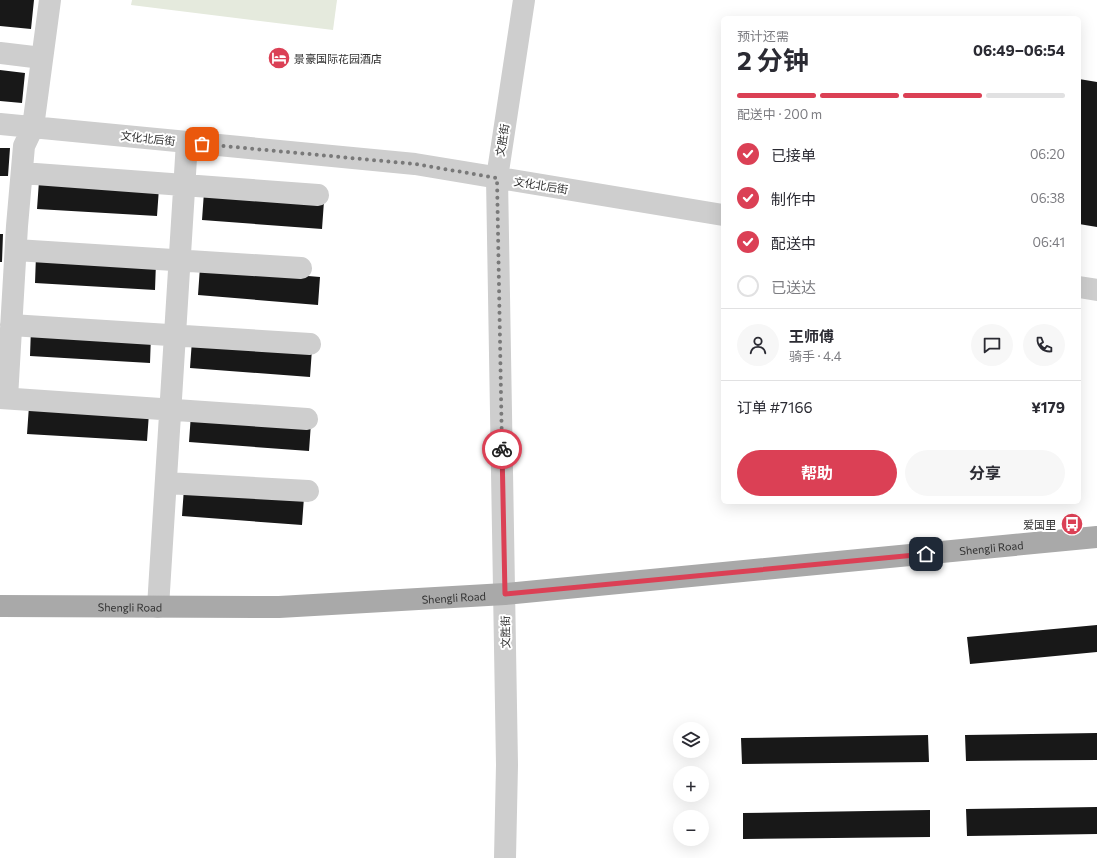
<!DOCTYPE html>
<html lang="zh">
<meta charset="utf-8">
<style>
:root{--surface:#fff;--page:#f7f7f7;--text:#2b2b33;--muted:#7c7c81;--line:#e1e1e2;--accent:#db4055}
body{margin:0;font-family:Commissioner,"Noto Sans SC",sans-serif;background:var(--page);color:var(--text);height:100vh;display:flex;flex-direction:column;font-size:15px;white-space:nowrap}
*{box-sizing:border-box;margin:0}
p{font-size:13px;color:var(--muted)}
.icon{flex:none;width:22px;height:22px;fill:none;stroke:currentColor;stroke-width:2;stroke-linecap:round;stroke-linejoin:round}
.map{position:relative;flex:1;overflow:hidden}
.drawer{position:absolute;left:721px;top:16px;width:360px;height:488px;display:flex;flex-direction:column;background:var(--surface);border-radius:6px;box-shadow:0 4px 16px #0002}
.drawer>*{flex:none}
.buttons{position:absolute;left:673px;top:722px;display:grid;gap:8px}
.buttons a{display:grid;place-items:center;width:36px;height:36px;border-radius:50%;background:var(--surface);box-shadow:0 4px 16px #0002;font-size:20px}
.pin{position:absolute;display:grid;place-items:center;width:34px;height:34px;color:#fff;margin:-17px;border-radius:8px;box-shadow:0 2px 6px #0006}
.courier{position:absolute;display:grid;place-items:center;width:40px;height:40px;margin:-20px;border:3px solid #db4055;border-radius:50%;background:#fff;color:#222;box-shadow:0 1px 5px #0007}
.summary em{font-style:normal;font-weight:700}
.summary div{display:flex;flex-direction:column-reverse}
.summary{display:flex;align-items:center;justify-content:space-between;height:68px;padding:0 16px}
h1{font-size:26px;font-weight:700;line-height:30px}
.bar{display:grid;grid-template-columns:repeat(4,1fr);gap:6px 4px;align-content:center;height:48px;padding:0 16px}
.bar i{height:5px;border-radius:3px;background:var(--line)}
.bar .active{background:var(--accent)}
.bar p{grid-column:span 4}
.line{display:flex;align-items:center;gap:10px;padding:0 16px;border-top:1px solid var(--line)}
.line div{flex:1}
.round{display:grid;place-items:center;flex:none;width:42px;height:42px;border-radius:21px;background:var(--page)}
ol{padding:0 16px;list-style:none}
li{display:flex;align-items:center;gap:12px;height:44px}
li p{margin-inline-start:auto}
li .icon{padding:4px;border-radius:50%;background:var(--accent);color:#fff;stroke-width:4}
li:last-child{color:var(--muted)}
li i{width:22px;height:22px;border:2px solid var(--line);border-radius:50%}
.button{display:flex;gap:8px;margin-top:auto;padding:8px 16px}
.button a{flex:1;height:46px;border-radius:24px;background:var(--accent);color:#fff;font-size:16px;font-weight:700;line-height:46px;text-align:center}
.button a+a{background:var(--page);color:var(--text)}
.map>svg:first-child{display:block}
.green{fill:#e5eadd}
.building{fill:#181818}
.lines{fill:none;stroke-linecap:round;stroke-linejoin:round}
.minor{stroke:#cecece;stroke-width:22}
.major{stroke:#a9a9a9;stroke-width:22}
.done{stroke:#797979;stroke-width:4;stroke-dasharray:0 7.2}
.route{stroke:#db4055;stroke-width:5}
.labels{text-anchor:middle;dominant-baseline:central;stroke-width:4;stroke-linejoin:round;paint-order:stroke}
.poi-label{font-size:11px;fill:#313131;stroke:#fff;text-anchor:start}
.street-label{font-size:11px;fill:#313131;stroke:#fff}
</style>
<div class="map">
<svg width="1097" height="858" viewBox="0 0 1097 858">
<rect width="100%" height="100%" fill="#fff"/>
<path class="green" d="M132,0H337L333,30L131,5Z"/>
<path class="building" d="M0,0H34L31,29L0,26Z
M0,70L25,73L22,103L0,101Z
M1079,79L1097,82V227L1079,224Z
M0,148H10L8,176H0Z
M39,181L159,188L157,216L37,209Z
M204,192L324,201L322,229L202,220Z
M0,234H3L2,262H0Z
M36,255L156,262L155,290L35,283Z
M200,267L320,277L318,305L198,295Z
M31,328L151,335L150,363L30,356Z
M192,340L312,349L310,377L190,368Z
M29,406L149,413L147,441L27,434Z
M191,414L311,423L309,451L189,442Z
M184,488L304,497L302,525L182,516Z
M1097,625V652L970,664L967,637Z
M1097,733V760L966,761L965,735Z
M928,735L929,762L742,764L741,738Z
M1097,807V834L967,836L966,809Z
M930,810V837L743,839V813Z"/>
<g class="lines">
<path class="minor" d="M0,53L42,58
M0,124L415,164L723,215
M22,173L318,195
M16,250L301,268
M1079,287L1097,290
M11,325L310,344
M0,398L307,419
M7,398L17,226L24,146L33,127L50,0
M166,483L308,491
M158,607L187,142
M505,858L507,765L497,178L524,0"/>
<path class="major" id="s1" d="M0,606L279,607L505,594L1097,537"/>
</g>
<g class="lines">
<path class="done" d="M202,144L415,164L497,178L502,449"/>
<path class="route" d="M502,449L505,594L926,554"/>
</g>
<defs>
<g id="hotel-disc" transform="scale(1.15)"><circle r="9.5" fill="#db4055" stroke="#fff"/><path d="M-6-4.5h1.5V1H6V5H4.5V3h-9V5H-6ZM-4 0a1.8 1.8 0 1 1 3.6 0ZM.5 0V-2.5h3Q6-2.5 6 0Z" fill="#fff"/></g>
<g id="bus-disc" transform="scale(1.15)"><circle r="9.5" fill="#db4055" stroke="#fff"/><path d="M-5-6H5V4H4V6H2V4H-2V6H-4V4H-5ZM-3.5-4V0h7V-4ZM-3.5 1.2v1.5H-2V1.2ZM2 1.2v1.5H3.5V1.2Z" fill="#fff"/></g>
</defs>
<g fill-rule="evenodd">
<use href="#hotel-disc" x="279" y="58"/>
<use href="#bus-disc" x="1072" y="524"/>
</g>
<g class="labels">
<g class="poi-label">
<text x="294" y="58">景豪国际花园酒店</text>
<text x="1056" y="524" text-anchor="end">爱国里</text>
</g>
<g class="street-label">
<text transform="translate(148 138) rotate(6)">文化北后街</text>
<text transform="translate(502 140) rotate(-81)">文胜街</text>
<text transform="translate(541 185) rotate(9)">文化北后街</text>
<text stroke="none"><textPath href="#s1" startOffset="994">Shengli Road</textPath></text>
<text stroke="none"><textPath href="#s1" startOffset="454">Shengli Road</textPath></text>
<text stroke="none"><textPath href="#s1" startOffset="130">Shengli Road</textPath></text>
<text transform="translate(505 632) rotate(-91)">文胜街</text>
</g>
</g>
</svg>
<div class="buttons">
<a><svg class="icon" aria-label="layers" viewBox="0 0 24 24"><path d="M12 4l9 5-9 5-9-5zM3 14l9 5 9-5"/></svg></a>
<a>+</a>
<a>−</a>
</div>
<div class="pin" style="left:202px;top:144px;background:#ea580c"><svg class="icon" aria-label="bag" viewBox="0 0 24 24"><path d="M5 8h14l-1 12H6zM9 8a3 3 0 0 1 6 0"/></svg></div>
<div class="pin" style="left:926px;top:554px;background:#1f2937"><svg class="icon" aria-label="home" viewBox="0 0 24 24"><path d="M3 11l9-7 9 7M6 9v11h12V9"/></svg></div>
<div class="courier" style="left:502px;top:449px"><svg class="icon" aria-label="bike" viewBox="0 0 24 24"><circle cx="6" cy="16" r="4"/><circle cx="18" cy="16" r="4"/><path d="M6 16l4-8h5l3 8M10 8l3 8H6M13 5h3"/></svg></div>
<section class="drawer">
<div class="summary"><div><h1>2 分钟</h1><p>预计还需</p></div><em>06:49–06:54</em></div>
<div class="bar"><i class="active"></i><i class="active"></i><i class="active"></i><i></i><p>配送中 · 200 m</p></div>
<ol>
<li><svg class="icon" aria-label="check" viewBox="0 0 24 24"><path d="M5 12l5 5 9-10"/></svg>已接单<p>06:20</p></li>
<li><svg class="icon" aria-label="check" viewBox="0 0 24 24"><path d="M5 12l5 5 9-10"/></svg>制作中<p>06:38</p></li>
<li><svg class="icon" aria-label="check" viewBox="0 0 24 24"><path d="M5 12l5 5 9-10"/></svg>配送中<p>06:41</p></li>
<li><i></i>已送达</li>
</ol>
<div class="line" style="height:72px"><a class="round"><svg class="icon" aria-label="person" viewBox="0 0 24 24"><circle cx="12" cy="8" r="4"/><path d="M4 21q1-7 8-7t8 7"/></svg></a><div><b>王师傅</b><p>骑手 · 4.4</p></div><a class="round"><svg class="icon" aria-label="chat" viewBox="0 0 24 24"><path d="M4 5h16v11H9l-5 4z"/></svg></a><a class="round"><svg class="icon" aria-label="phone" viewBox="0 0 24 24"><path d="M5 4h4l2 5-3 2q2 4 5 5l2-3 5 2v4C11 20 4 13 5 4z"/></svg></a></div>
<div class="line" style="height:52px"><div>订单 #7166</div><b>¥179</b></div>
<div class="button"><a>帮助</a><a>分享</a></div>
</section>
</div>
